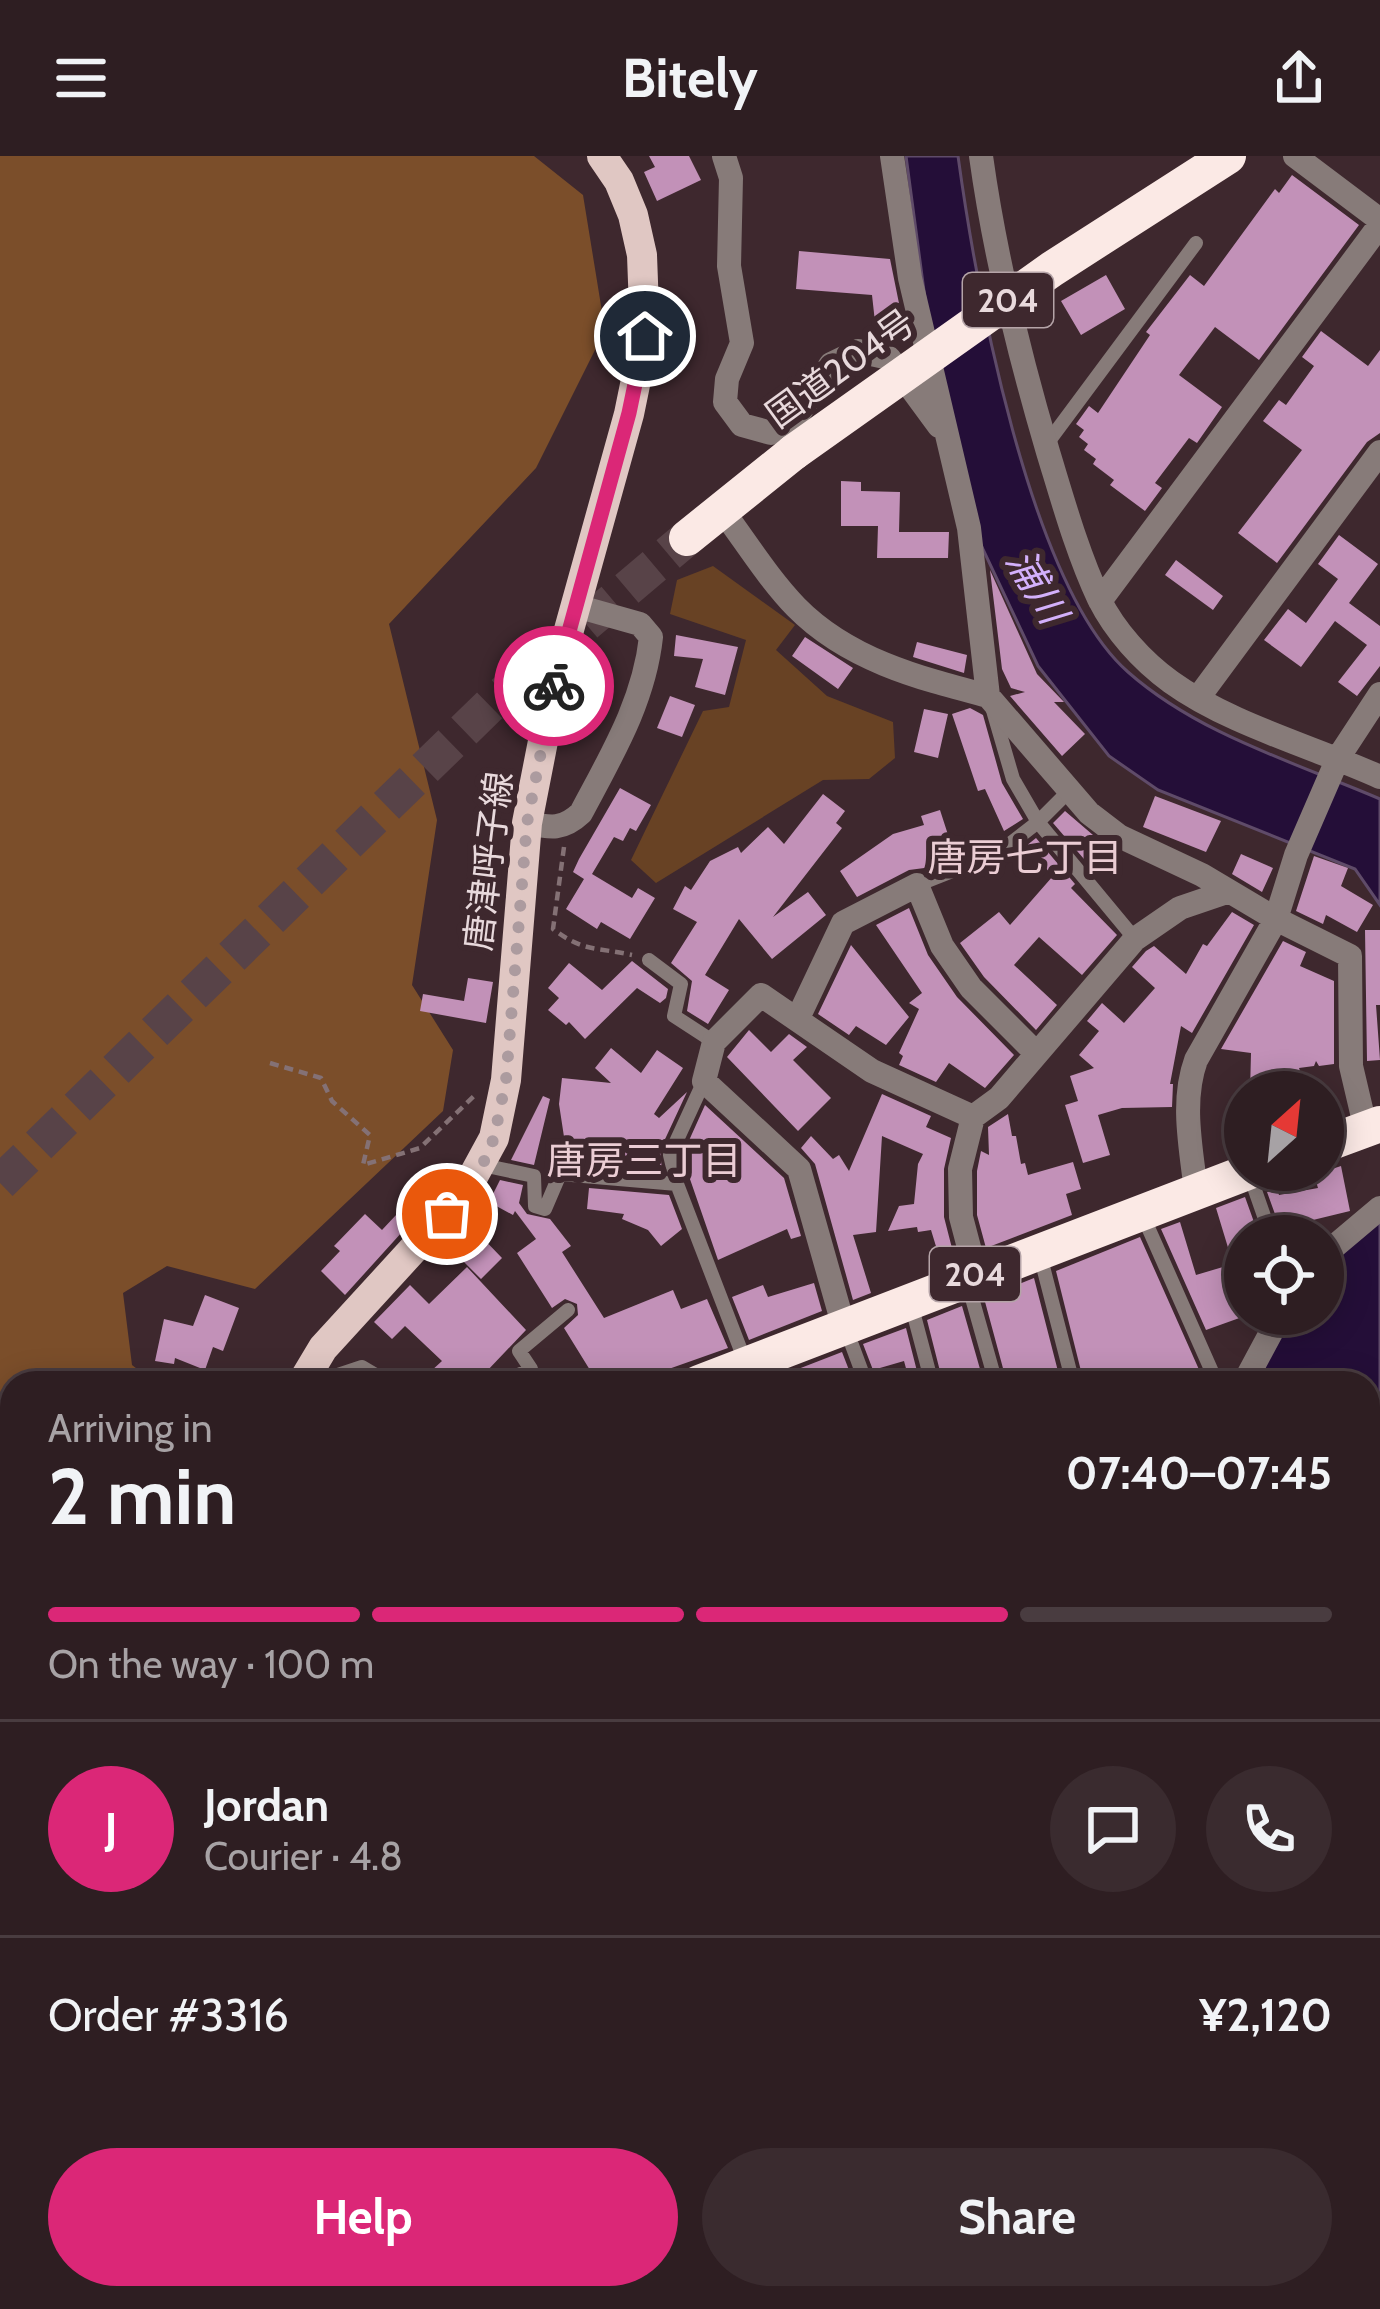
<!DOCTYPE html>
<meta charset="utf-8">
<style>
:root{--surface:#2e1e22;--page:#3a2b2f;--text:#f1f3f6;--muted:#a7a2a5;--line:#493c40;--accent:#db2777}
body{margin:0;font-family:Cabin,"Noto Sans JP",sans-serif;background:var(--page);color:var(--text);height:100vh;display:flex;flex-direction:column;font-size:45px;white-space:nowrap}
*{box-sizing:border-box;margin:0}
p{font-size:39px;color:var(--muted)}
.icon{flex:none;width:66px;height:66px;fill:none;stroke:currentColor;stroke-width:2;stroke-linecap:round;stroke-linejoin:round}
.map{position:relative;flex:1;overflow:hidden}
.side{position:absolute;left:0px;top:1215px;width:1380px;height:939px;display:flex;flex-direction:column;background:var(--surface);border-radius:36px 36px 0 0;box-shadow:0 6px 30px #0003,0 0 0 3px var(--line)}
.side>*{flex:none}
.needle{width:78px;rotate:27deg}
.tools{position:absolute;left:1224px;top:915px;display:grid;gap:24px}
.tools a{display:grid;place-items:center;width:120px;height:120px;border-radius:50%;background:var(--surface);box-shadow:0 6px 30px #0003,0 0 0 3px var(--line);font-size:60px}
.pin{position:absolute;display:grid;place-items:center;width:102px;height:102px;color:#fff;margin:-51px;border:6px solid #fff;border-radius:50%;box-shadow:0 3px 12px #0007}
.courier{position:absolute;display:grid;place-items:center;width:120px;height:120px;margin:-60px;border:9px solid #db2777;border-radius:50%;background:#fff;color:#222;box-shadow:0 3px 15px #0007}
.head em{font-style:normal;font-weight:800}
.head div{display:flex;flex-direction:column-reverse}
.head{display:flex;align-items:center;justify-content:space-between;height:204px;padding:0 48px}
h1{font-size:78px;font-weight:800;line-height:90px}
.bar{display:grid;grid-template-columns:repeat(4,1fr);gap:18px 12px;align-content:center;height:144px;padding:0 48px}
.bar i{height:15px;border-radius:9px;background:var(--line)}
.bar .on{background:var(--accent)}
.bar p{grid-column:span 4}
.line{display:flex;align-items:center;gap:30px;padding:0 48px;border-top:3px solid var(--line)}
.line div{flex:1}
.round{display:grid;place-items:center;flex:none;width:126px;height:126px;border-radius:63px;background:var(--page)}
.cta{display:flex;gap:24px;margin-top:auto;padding:24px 48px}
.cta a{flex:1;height:138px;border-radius:72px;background:var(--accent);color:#fff;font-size:48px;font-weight:800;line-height:138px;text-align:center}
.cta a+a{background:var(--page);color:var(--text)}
header{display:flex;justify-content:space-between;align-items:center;height:156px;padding:0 48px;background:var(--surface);font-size:54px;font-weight:800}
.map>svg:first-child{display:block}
.green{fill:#684224}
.forest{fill:#7b4e2a}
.water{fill:#240e38;stroke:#5f4b69;stroke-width:3}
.pier{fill:#3e282e}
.building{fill:#c291b8}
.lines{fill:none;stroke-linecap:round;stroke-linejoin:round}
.highway-tunnel{stroke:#584348;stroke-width:36;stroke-dasharray:36 18;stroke-linecap:butt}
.path{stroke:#847175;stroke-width:4.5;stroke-dasharray:9 6;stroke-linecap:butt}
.lane{stroke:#877b79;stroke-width:14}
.street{stroke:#877b79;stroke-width:24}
.primary{stroke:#e0c7c3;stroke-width:30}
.highway{stroke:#fbe9e5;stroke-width:36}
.highway-bridge{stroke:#fbe9e5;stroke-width:36}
.done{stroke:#ac9b9f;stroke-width:12;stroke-dasharray:0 21.6}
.route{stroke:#db2777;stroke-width:15}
.labels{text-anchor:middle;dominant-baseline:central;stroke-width:12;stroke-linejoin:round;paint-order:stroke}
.shield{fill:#3e282e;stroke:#b5a4a8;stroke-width:3}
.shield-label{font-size:33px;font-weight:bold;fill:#e8d9dc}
.street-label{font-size:36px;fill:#e8d9dc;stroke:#3e282e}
.water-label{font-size:39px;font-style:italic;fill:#d3b0fb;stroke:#3e282e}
.neighbourhood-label{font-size:39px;fill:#ebcdd4;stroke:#3e282e}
</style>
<header><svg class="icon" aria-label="menu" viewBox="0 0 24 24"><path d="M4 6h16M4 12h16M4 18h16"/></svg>Bitely<svg class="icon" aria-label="share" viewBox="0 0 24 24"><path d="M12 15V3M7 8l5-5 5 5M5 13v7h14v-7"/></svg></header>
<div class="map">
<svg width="1380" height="2153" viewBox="0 0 1380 2153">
<rect width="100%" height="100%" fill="#3e282e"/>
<path class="green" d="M713,410L795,469L776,494L827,540L893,566L895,602L869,623L823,624L656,727L631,704L703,555L729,551L746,484L670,458L677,424Z"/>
<path class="forest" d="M0,0H534L583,39L605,174L536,312L389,468L437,664L412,829L453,894L443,955L255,1133L167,1110L123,1137L132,1209L155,1227H12V1377L0,1373Z"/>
<path class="water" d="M906,0H958C976,130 1029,429 1128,516C1198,578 1294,606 1380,643V749L1355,713L1158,634L1109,600L1038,510L980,387L938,240Z
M1380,1057V1479L1374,1524L1368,1523V1227H1256L1290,1158H1323V1104Z
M1368,1880L1380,1882V2153H124L135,2142H1368Z"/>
<path class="pier" d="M362,2142H412L593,2153H389Z"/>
<path class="building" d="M649,0H689L701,24L657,45L644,16L655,11Z
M1292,19L1359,69L1259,204L1215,171L1179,219L1222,251L1197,287L1189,282L1155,327L1162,332L1145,355L1110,329L1114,324L1093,308L1096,303L1084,294L1088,288L1079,281L1084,274L1076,268L1089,250L1098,257L1150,179L1146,176L1190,119L1204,130L1275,33L1279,37Z
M799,95L890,103L904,172L876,175L872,139L796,133Z
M1106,119L1125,153L1081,179L1061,145Z
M1321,175L1368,210L1380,194V277L1367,286L1277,407L1238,377L1302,294L1263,265L1279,244L1286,249L1314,210L1302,201Z
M841,325L861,326V335L900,336L899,376H949L948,402H877L878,370H841Z
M1339,379L1378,408L1349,447L1380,470V510L1357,540L1338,526L1367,489L1335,465L1301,511L1264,484L1288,453L1306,467L1338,423L1318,408Z
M1176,404L1223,440L1213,454L1165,419Z
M990,414L1037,518L1064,546H1054L1085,578L1062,600L1010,540L1025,536L1011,532L1002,513Z
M676,479L738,491L725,539L695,531L703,503L674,500Z
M805,481L853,512L838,533L792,500Z
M917,486L967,499L964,517L913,501Z
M670,540L695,549L682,581L657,572Z
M970,552L983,559L1002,627L1023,663L1004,675L985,633L978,635L952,558Z
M924,553L948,558L938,602L914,596Z
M620,632L651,649L636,675L630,672L623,685L614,681L592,718L632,742L638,732L655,742L630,783L601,766L597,773L566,753L584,723L573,716L579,703Z
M823,638L845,655L836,667L842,672L773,761L808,736L826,759L772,803L739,763L705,819L729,834L708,868L687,855L692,825L671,807L697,766L673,753L685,730L691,734L710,705L738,691L741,697L768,671L784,688Z
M1155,640L1221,665L1206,696L1143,671Z
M940,654L951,688L927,696L932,711L909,714L857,741L840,715L893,678L924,669L921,660Z
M1065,655L1107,691L1090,710L1053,667Z
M1036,682L1075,728L1071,732L1117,779L1082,819L1039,781L1014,809L1057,849L1036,874L984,821L960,787L999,756L1010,769L1053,720L1026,690Z
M1241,698L1273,712L1262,736L1232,718Z
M1314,700L1348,712L1341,730L1373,749L1357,776L1326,759L1323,768L1296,755Z
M909,752L928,799L957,841L1014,899L985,932L949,907L936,926L899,909L903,900L899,897L919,853L909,847L922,837L876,769Z
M1232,756L1254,769L1192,877L1181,870L1170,928H1173L1172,951L1122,952L1098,959L1110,999L1083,1007L1065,949L1078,945L1070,920L1094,912L1079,899L1099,875L1087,865L1102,847L1124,867L1155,832L1132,811L1146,795L1154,790L1186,818L1203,788L1207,790Z
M1365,774H1380V849H1376L1380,904L1367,905Z
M1283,785L1306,796L1300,810L1334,825V908L1319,910L1316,905L1314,910L1299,912L1307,936H1250L1251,897L1221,893Z
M851,789L909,861L886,889L856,870L849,879L818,858Z
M632,805L668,833L666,842L660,847L637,832L585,883L569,866L566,869L548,854L559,842L548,832L569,807L602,834Z
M468,822L493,826L486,867L420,855L423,838L464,845Z
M749,874L771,896L789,878L807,891L793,904L831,942L798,975L727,901Z
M611,892L641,917L657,894L683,912L654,958L659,962L687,936L660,994L662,1015L568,1007L559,948L562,922L611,927L595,912Z
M882,938L931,960L926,971L951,982L944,1013V1061L955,1104L942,1110L931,1074L918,1076L917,1071L888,1075L899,1050L914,1048L918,1008L923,998L882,980L876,1076L853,1079L871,1137L853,1144L815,1008L801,992L811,980L833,1003L839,999L849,1015Z
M543,940L550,943L534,1009L511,1004Z
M705,949L784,1022L801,1080L791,1083L787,1073L718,1104L682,1000Z
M1008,958L1012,980H1016L1021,1008L1025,1007L1028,1019L1073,1006L1081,1033L1066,1038L1072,1059L986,1092L977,1059V1015L981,995L989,999L988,971Z
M1341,1010L1350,1055L1280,1072L1267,1036L1277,1033L1279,1039L1318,1032L1314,1019Z
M500,1024L523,1029L519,1047L527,1058L550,1063L571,1090L562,1096L604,1162L673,1134L681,1153L707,1143L728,1192L663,1215L665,1221L650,1227H598L564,1172L578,1159L577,1148L565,1143L552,1152L517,1097L536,1083L515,1055L513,1059L489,1046Z
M589,1032L669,1039L682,1073L661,1090L648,1074L622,1063L624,1058L587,1053Z
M1245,1041L1259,1080H1245V1160L1206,1174L1161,1073L1180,1066L1196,1119L1233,1108L1216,1052Z
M411,1043L422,1054L345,1139L321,1115L340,1095L334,1090L365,1058L382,1074Z
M475,1074L502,1102L481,1123L460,1102Z
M1140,1081L1205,1227H1084L1056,1115Z
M467,1111L526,1174L486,1216L491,1227H418L442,1205L405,1170L392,1183L374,1166L410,1129L429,1148Z
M1034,1122L1061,1227H1007L984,1142Z
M814,1127L822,1155L749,1184L732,1141L763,1129L768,1141Z
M205,1139L239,1152L223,1195L213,1191L205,1214L175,1202L174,1208L155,1205L164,1163L193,1170Z
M962,1150L982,1220L943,1227L927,1164Z
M906,1172L920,1227H910L904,1205L873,1214L863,1188Z
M842,1196L854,1227H762Z"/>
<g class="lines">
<path class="highway-tunnel" d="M0,1027L491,548L687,382"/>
<path class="path" d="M564,691L553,773C583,796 596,791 632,799
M270,907L321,922L332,945L370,979L363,1009L420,992L475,939
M0,1554L12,1523"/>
<path class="lane" d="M1046,289L1196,87
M992,551L1013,623L1038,666L1135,783
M917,729L998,697L1038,666L1069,635
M649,804L681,828L674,860L714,886
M704,925L670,999L677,1028L745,1205
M482,1009L534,1020L535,1050L545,1053L560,1018L677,1028
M1249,1017L1271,1080
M1143,1060L1217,1227
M1040,1099L1073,1227
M972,1129L970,1135L996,1227
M911,1148L932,1227
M846,1173L866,1227
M331,1227L338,1219L362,1211L389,1227
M502,1227L531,1213L519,1195L568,1154"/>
<path class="street" d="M724,0L731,22L729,110L742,187L727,223L725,246L742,269L771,277L796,262L831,208L858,195L889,202L939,270
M981,0C995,101 1019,198 1048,296C1063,345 1077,396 1099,443C1115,475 1142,505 1171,526C1229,568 1314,591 1380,621
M1295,0L1380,64
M722,354C746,386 768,422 796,451C848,504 919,522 988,540L969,372L910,122L892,0
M1100,445L1380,69
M988,540L1089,657L1119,680L1202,719L1276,763L1350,800L1351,910L1366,974
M1198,542L1380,296
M527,667C551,672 563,674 581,657C611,600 644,546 651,481L640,468L576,450
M798,862L843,767L917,729L942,790L971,832L1036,897
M1196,1035C1191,992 1181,945 1196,904L1276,763L1296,699L1338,602L1380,538
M1323,1100L1380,1052
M976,1118L961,1061L960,1013L973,961L999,942L1135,783L1180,752L1227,736
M843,1168L799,1013L704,925L714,886L761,839L872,915L973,961
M1244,1227L1281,1158
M1368,1703L1380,1705
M0,1797L12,1788
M0,1890L12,1906
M61,2153L67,2142"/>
<path class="primary" d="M302,1227L323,1192L463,1039L494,982L506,924L527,667L555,524L629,258L645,180L642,99L633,59L619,25L602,0
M0,1604L12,1598"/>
<path class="highway" d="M687,382L794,296
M1323,989L1380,968
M699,1227L1253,1014
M0,1698L12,1694"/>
<path class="highway-bridge" d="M794,296L1052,113L1228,0"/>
</g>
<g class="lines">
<path class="done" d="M447,1058L482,1010L494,982L506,924L527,667L554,530"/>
<path class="route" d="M554,530L629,257L645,180"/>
</g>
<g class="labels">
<g class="shield">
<rect x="963" y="117" width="90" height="54" rx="9"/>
<rect x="930" y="1091" width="90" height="54" rx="9"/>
</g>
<g class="shield-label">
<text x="1008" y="144">204</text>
<text x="975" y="1118">204</text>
</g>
<g class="street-label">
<text transform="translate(840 212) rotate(-36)">国道204号</text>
<text transform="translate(488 705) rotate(-83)">唐津呼子線</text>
</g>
<g class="water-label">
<text transform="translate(1037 430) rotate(59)">浦川</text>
</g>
<g class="neighbourhood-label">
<text x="1025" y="701">唐房七丁目</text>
<text x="644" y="1004">唐房三丁目</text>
</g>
</g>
</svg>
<div class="tools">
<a><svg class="needle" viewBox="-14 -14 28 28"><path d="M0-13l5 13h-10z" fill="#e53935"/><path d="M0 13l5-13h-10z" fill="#a7a2a5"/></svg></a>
<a><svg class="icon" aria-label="locate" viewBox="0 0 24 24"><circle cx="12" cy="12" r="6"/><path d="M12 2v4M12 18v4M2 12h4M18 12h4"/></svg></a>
</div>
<div class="pin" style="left:447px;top:1058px;background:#ea580c"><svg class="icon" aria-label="bag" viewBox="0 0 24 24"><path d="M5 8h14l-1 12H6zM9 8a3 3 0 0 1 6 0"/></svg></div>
<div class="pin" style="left:645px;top:180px;background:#1f2937"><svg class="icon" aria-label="home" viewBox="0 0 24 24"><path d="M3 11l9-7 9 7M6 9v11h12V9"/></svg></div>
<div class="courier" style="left:554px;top:530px"><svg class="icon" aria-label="bike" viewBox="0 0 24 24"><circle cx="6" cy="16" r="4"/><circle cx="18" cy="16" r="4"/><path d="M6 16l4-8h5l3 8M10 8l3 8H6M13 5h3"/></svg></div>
<section class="side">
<div class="head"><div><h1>2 min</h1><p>Arriving in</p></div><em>07:40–07:45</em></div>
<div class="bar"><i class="on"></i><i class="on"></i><i class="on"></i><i></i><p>On the way · 100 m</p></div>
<div class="line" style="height:216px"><b class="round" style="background:var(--accent);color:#fff">J</b><div><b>Jordan</b><p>Courier · 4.8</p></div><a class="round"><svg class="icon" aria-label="chat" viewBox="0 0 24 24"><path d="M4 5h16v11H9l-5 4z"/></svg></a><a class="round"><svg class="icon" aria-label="phone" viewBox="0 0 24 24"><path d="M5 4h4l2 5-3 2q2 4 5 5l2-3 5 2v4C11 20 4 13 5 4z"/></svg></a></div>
<div class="line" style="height:156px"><div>Order #3316</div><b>¥2,120</b></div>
<div class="cta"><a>Help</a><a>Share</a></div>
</section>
</div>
